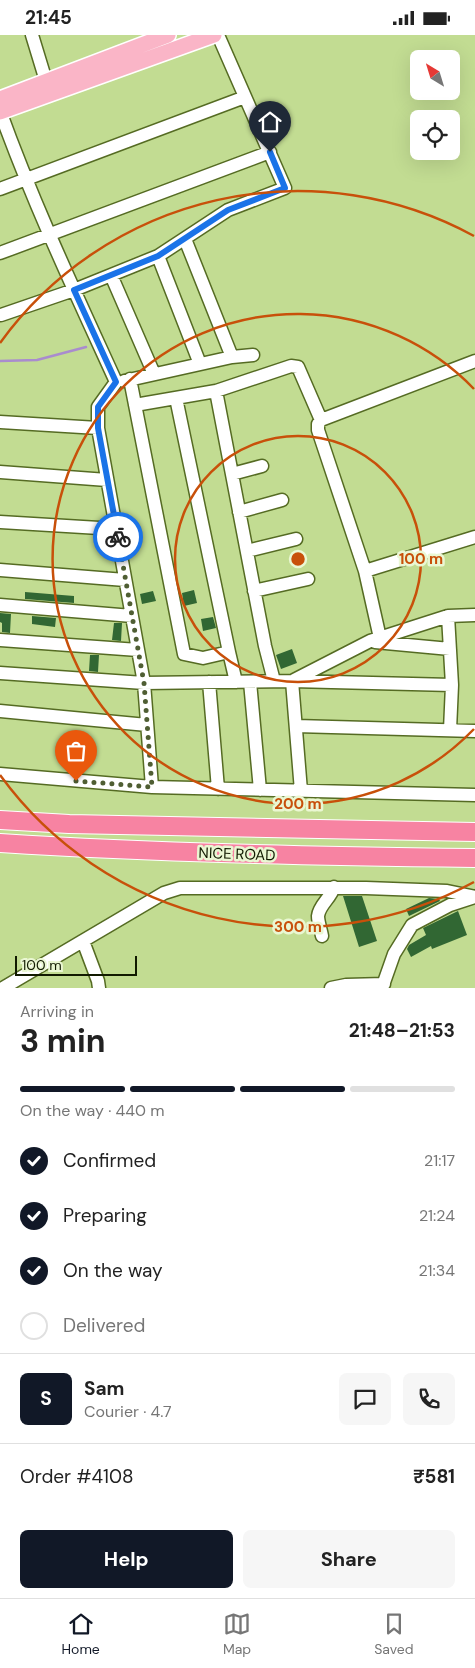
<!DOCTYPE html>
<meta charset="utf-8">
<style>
:root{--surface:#fff;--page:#f6f6f6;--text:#222;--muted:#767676;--line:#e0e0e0;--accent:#111827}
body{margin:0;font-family:"DM Sans",sans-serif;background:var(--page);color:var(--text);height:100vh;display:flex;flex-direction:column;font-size:19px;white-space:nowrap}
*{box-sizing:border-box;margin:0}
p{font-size:16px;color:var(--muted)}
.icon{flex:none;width:28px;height:28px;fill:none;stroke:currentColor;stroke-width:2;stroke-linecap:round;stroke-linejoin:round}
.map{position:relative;height:953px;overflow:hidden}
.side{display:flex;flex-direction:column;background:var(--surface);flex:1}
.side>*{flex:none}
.needle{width:32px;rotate:322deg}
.buttons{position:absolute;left:410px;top:15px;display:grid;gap:10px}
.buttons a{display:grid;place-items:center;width:50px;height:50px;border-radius:8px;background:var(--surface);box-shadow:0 5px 20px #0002;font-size:25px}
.scale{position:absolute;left:15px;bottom:12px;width:122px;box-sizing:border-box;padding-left:5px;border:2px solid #111a00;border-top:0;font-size:14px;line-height:18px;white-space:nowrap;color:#111a00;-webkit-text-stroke:4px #eaf7d3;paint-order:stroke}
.pin{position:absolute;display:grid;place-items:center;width:42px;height:42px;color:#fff;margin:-51px -21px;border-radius:50% 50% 50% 0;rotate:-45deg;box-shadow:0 0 5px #0007}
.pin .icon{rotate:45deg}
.courier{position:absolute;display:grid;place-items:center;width:50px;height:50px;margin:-25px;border:4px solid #1a73e8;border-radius:50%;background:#fff;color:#222;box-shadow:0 1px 6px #0007}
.overview em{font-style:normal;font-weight:700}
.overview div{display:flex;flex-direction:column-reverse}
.overview{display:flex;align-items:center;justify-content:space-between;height:85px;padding:0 20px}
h1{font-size:32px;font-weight:700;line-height:38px}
.bar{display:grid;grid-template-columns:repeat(4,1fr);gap:8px 5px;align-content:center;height:60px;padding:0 20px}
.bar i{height:6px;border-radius:4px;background:var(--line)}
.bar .current{background:var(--accent)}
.bar p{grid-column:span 4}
.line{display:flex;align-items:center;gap:12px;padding:0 20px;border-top:1px solid var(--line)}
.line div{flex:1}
.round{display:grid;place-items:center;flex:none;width:52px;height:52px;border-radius:8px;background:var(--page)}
ol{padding:0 20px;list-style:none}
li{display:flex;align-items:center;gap:15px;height:55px}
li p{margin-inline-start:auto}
li .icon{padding:5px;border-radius:50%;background:var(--accent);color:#fff;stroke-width:4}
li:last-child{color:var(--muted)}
li i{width:28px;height:28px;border:2px solid var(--line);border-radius:50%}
.cta{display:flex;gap:10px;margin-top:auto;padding:10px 20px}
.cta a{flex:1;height:58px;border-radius:8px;background:var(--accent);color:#fff;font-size:20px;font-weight:700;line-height:58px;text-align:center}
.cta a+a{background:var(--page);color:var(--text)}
.status{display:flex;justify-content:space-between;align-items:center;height:35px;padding:0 25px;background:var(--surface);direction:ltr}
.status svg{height:14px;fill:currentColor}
.tab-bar{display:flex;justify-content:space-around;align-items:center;height:70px;border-top:1px solid var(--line);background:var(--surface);font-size:14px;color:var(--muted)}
.tab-bar a{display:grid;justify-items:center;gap:2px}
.tab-bar .current{color:var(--accent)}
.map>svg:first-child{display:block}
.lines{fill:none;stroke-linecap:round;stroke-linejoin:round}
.stream{stroke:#a98cce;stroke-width:2.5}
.building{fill:#316733}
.minor-casing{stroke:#556b23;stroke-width:15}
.major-casing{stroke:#fff;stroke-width:18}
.highway-casing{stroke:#fff;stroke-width:20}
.minor{stroke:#fff;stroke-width:12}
.major{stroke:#fab5c7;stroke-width:15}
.highway{stroke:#f783a2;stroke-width:18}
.done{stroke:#4f5e33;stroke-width:5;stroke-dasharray:0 9}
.route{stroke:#1a73e8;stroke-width:6}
.ring{fill:none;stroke:#c8500a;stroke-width:2.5}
.labels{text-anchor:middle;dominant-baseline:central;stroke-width:5;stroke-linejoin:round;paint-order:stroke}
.street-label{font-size:15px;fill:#111a00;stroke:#eaf7d3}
.centre{fill:#c8500a;stroke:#eaf7d3;stroke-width:2.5}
.ring-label{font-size:15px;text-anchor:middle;font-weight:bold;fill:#c8500a;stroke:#eaf7d3;stroke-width:5;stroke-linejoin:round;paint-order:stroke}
</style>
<div class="status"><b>21:45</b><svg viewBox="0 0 49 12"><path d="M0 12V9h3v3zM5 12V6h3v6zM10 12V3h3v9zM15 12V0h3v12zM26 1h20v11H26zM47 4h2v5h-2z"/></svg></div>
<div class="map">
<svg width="475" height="953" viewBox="0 0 475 953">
<rect width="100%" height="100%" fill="#c2dc92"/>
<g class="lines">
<path class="stream" d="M0,326L37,325L86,312"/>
</g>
<path class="building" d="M194,555L197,568L184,571L182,558Z
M153,556L156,566L142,569L140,559Z
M25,557L74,561V568L25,564Z
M0,578L11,579L10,598L2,597V588L0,587Z
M32,581L56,583L55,592L32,589Z
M213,582L216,593L203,596L201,584Z
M114,588H122L121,606L112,605Z
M292,614L297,628L281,634L276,620Z
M90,620H99L98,637L89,636Z
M343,861H362L377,906L359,912Z
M429,863L439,864L440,866L409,881L406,874Z
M458,876L467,900L432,914L431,911L411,922L407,914L409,910L426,900L423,893Z"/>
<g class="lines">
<g class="minor-casing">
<path id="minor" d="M32,0L46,46
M0,76C34,170 75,257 116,347L98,372V393
M0,154L245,62
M0,218L270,117
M158,221L200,329
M111,240L154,339
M1,280L74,255L158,221L228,175L285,153L218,0
M232,322L253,320
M130,344L184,619L203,623L229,617L236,647
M124,346L232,322L185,204
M216,356L291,331L298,332L321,385
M176,363L229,617
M135,370L216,356L265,611L274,646
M0,387L98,393L144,648L152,752
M0,437L107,445
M232,439L262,431
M239,477L282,465
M0,487L116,494
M247,516L296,504
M0,535L125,545
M365,536L475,502
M254,556L308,544
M0,570L132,581
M448,581L452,650L450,695
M380,603L365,536L318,395V389L321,385L475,326
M0,605L138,615
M375,607L450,614
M0,638L144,648L292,646L452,650
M294,645L370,606L448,581L475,580
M292,646L301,756
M209,647L218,754
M250,647L260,755
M0,676L147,690
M296,691L475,696
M0,739L152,752L475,760
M322,901C321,895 318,887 318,881C319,870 331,863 334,852
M83,906L98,946L99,953
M3,953L164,858L180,853H366L447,856L475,862
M331,953L346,950L384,949
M382,953L394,919L412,890L450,870L475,862"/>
</g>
<g class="major-casing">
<path id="major" d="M0,64L168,0
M0,77L214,0"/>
</g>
<g class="highway-casing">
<path id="highway" d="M0,785L69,789L475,797
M0,808C158,818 317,821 475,823"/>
</g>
<use href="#minor" class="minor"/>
<use href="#major" class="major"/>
<use href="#highway" class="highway"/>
</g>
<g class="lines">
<path class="done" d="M76,746L152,752L144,648L118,502"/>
<path class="route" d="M118,502L98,393V372L116,347L74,255L158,221L228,175L285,153L270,117"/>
</g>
<g class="ring">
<circle cx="298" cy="524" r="123"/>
<path d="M474 694A245 245 0 1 1 474 354"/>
<path d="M474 847A368 368 0 0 1 0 740M0 308A368 368 0 0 1 474 201"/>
</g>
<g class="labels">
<g class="street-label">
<text transform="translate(237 819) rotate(2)">NICE ROAD</text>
</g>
</g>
<circle cx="298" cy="524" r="8" class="centre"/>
<g class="ring-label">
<text x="421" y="529">100 m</text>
<text x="298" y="774">200 m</text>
<text x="298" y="897">300 m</text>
</g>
</svg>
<div class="buttons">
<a><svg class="needle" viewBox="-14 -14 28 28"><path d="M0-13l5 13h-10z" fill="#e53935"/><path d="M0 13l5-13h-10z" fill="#767676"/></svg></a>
<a><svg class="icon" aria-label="locate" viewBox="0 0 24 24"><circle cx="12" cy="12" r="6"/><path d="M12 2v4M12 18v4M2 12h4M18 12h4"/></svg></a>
</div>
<div class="scale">100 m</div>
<div class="pin" style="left:76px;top:746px;background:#ea580c"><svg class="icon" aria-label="bag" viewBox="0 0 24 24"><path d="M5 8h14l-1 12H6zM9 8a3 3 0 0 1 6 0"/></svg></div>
<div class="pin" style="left:270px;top:117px;background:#1f2937"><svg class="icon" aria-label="home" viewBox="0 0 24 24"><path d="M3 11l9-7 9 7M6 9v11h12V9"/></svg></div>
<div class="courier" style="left:118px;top:502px"><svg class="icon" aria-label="bike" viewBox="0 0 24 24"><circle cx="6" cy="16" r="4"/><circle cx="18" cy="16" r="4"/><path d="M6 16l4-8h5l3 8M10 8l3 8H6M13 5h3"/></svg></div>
</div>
<section class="side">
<div class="overview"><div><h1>3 min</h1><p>Arriving in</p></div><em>21:48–21:53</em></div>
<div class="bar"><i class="current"></i><i class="current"></i><i class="current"></i><i></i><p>On the way · 440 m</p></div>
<ol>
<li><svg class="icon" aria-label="check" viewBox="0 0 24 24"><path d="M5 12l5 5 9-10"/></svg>Confirmed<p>21:17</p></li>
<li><svg class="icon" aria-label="check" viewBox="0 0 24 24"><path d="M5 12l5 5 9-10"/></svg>Preparing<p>21:24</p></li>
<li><svg class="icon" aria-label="check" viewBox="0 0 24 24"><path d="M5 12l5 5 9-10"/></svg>On the way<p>21:34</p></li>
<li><i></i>Delivered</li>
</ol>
<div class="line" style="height:90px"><b class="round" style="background:var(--accent);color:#fff">S</b><div><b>Sam</b><p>Courier · 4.7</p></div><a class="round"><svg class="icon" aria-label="chat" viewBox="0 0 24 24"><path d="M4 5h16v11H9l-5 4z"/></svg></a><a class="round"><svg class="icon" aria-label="phone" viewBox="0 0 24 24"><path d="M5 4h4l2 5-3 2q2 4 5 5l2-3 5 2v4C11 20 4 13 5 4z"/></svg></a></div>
<div class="line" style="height:65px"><div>Order #4108</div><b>₹581</b></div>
<div class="cta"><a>Help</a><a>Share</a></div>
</section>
<nav class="tab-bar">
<a class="current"><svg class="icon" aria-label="home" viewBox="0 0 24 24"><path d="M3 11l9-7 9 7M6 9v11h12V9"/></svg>Home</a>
<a><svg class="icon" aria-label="map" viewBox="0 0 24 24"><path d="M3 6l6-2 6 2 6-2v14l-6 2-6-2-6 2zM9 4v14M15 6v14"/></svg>Map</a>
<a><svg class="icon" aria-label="saved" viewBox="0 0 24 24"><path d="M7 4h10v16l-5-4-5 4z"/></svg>Saved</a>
</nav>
